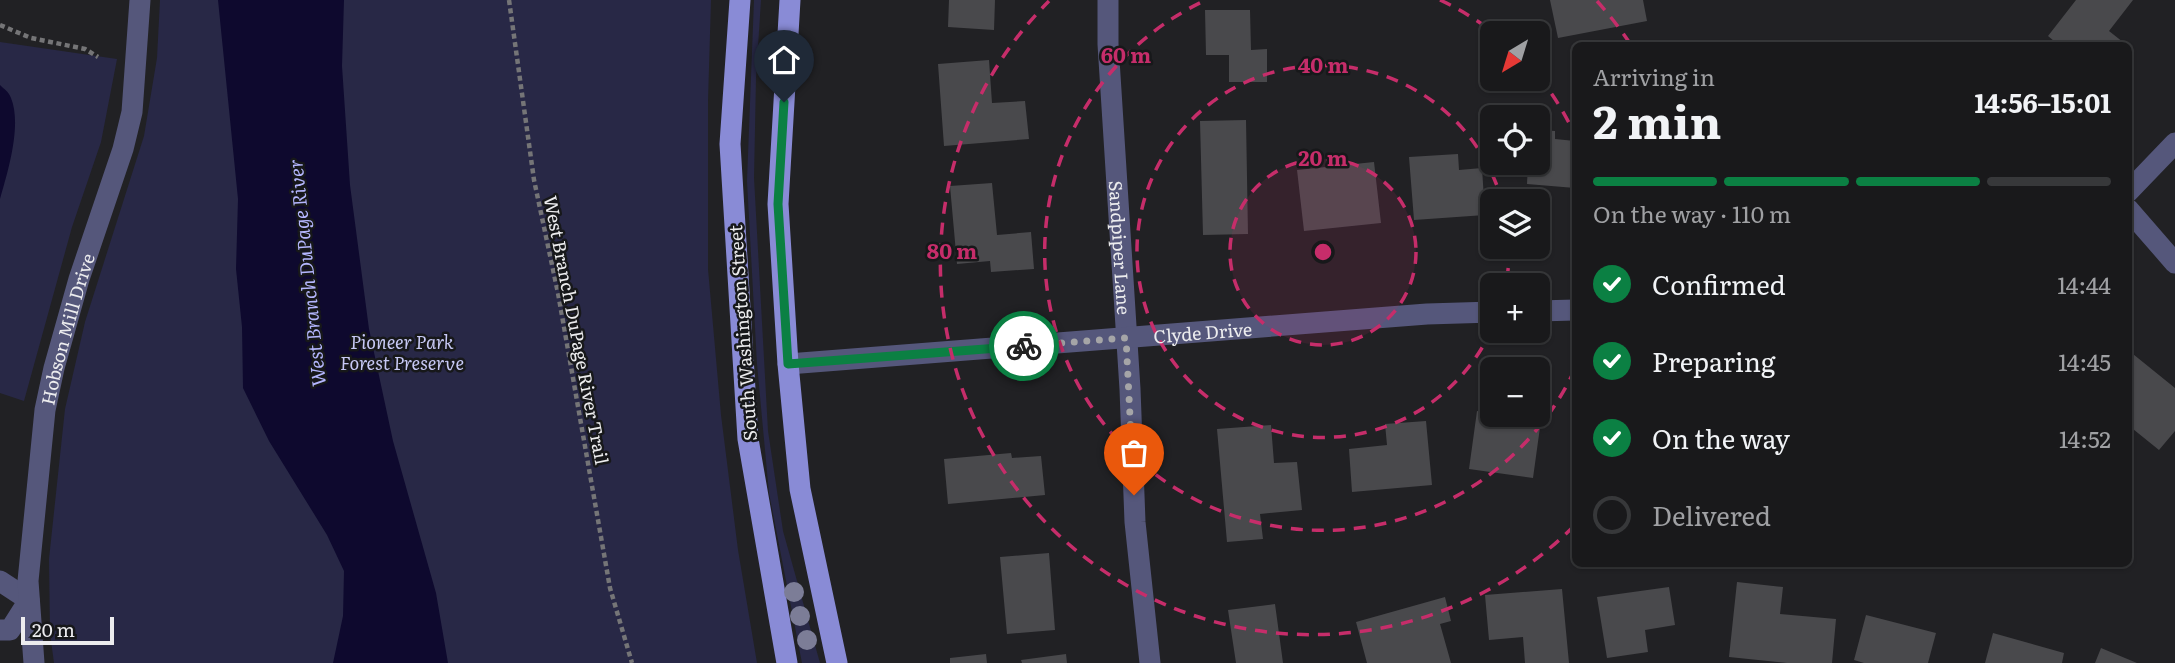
<!DOCTYPE html>
<meta charset="utf-8">
<style>
:root{--surface:#19191b;--page:#262628;--text:#f1f3f6;--muted:#9fa0a3;--line:#37383a;--accent:#0b8043}
body{margin:0;font-family:Literata,serif;background:var(--page);color:var(--text);height:100vh;display:flex;flex-direction:column;font-size:26px;white-space:nowrap}
*{box-sizing:border-box;margin:0}
p{font-size:23px;color:var(--muted)}
.icon{flex:none;width:38px;height:38px;fill:none;stroke:currentColor;stroke-width:2;stroke-linecap:round;stroke-linejoin:round}
.map{position:relative;flex:1;overflow:hidden}
.drawer{position:absolute;left:1572px;top:42px;width:560px;height:525px;display:flex;flex-direction:column;background:var(--surface);border-radius:10px;box-shadow:0 2px 5px #0004,0 0 0 2px var(--line)}
.drawer>*{flex:none}
.needle{width:46px;rotate:218deg}
.buttons{position:absolute;left:1480px;top:21px;display:grid;gap:14px}
.buttons a{display:grid;place-items:center;width:70px;height:70px;border-radius:10px;background:var(--surface);box-shadow:0 2px 5px #0004,0 0 0 2px var(--line);font-size:35px}
.scale{position:absolute;left:21px;bottom:18px;width:93px;box-sizing:border-box;padding-left:7px;border:4px solid #ececee;border-top:0;font-size:19px;line-height:24px;white-space:nowrap;color:#ececee;-webkit-text-stroke:5px #17181a;paint-order:stroke}
.pin{position:absolute;display:grid;place-items:center;width:60px;height:60px;color:#fff;margin:-72px -30px;border-radius:50% 50% 50% 0;rotate:-45deg;box-shadow:0 0 7px #0007}
.pin .icon{rotate:45deg}
.courier{position:absolute;display:grid;place-items:center;width:70px;height:70px;margin:-35px;border:5px solid #0b8043;border-radius:50%;background:#fff;color:#222;box-shadow:0 2px 9px #0007}
.summary em{font-style:normal;font-weight:700}
.summary div{display:flex;flex-direction:column-reverse}
.summary{display:flex;align-items:center;justify-content:space-between;height:119px;padding:0 21px}
h1{font-size:46px;font-weight:700;line-height:52px}
.bar{display:grid;grid-template-columns:repeat(4,1fr);gap:10px 7px;align-content:center;height:84px;padding:0 21px}
.bar i{height:9px;border-radius:5px;background:var(--line)}
.bar .on{background:var(--accent)}
.bar p{grid-column:span 4}
ol{padding:0 21px;list-style:none}
li{display:flex;align-items:center;gap:21px;height:77px}
li p{margin-inline-start:auto}
li .icon{padding:7px;border-radius:50%;background:var(--accent);color:#fff;stroke-width:4}
li:last-child{color:var(--muted)}
li i{width:38px;height:38px;border:4px solid var(--line);border-radius:50%}
.map>svg:first-child{display:block}
.green{fill:#282846}
.water{fill:#0e092e}
.building{fill:#49494c}
.lines{fill:none;stroke-linecap:round;stroke-linejoin:round}
.path{stroke:#757577;stroke-width:4.5;stroke-dasharray:5 3.5;stroke-linecap:butt}
.minor{stroke:#55577b;stroke-width:21}
.major{stroke:#898bd6;stroke-width:21}
.tree{fill:#7c7d97}
.done{stroke:#a5a5a7;stroke-width:7;stroke-dasharray:0 12.6}
.route{stroke:#0b8043;stroke-width:9}
.ring{fill:none;stroke:#c62d6a;stroke-width:3.5;stroke-dasharray:12 9}
.labels{text-anchor:middle;dominant-baseline:central;stroke-width:5;stroke-linejoin:round;paint-order:stroke}
.street-label{font-size:18px;fill:#ececee;stroke:#17181a}
.park-label{font-size:18px;font-style:italic;fill:#c7c9f5;stroke:#17181a}
.water-label{font-size:19px;font-style:italic;fill:#b4b6fd;stroke:#17181a}
.centre{fill:#c62d6a;stroke:#17181a;stroke-width:3.5}
.ring-label{font-size:21px;text-anchor:middle;font-weight:bold;fill:#c62d6a;stroke:#17181a;stroke-width:5;stroke-linejoin:round;paint-order:stroke}
</style>
<div class="map">
<svg width="2175" height="663" viewBox="0 0 2175 663">
<rect width="100%" height="100%" fill="#212124"/>
<path class="green" d="M160,0H711L708,101V269L721,415L738,550L757,663H54L50,633L49,559L65,409L85,322L144,136L157,58Z
M754,0H761L756,78L754,178L768,431L783,531L820,663H802L769,493L757,364L747,181Z
M0,42L117,59L101,142L72,227L24,401L0,393Z"/>
<path class="water" d="M218,0H344L342,66L350,185L369,329L393,441L436,593L448,663H333L343,616L344,571L327,535L269,441L243,388L242,327L236,269L238,199Z
M0,85C4,89 9,92 11,98C22,125 8,171 0,199Z"/>
<path class="building" d="M949,0H995L994,30L948,27Z
M1550,0H1643L1647,21L1558,38Z
M2076,0H2133L2109,31L2128,46H2060L2048,36Z
M1205,10H1250L1251,50L1267,49V82H1229V55H1206Z
M989,60L992,103L1025,101L1029,139L944,146L938,64Z
M1246,120L1248,234L1203,235L1200,121Z
M1538,130L1555,131V139L1575,141V188L1527,184L1528,163H1538Z
M1458,154L1459,170L1482,168L1485,215L1414,220L1409,157Z
M1374,162L1381,223L1304,231L1297,170Z
M992,183L997,235L1031,232L1034,269L991,272L990,261L957,264L950,186Z
M2128,350L2175,388V431L2159,450L2128,425Z
M1477,411L1541,420L1533,478L1469,469Z
M1426,421L1432,485L1352,492L1349,449L1387,445L1385,424Z
M1271,425L1274,463L1297,462L1302,510L1260,514L1263,539L1227,542L1217,429Z
M1011,453L1012,458L1041,456L1045,495L948,504L944,459Z
M1049,553L1055,630L1007,634L1000,557Z
M1737,582L1783,587L1780,614L1836,619L1832,663H1787L1729,657Z
M1669,587L1675,625L1645,630L1648,652L1607,658L1597,597Z
M1562,589L1569,663H1525L1523,637L1489,640L1485,595Z
M1445,597L1451,621L1440,624L1451,663H1367L1356,622Z
M1275,604L1283,663H1236L1228,610Z
M1866,615L1936,633L1928,663H1864L1854,660Z
M1993,633L2064,653L2062,663H1985Z
M2101,648L2137,663H2095Z
M986,654L987,663H950V658Z
M1066,654L1067,663H1022L1021,660Z"/>
<g class="lines">
<path class="path" d="M509,0L534,180L558,293L610,588L632,663
M0,25L31,38L85,49L98,57"/>
<g class="minor">
<path id="s1" d="M1108,0V44L1130,389L1135,522L1150,663"/>
<path d="M2128,192L2175,143"/>
<path d="M2128,209L2175,263"/>
<path d="M1538,311L1575,310"/>
<path id="s2" d="M788,364L1427,314L1493,312"/>
<path d="M0,581L29,600L10,630H0"/>
<path id="s3" d="M34,663L28,581L45,410L54,368L79,279L123,149L132,112L140,0"/>
</g>
<path class="major" d="M740,0L730,144L748,439L787,663
M790,0L778,204L788,364L800,489L837,663"/>
</g>
<g class="tree">
<circle cx="794" cy="592" r="10"/>
<circle cx="800" cy="616" r="10"/>
<circle cx="807" cy="640" r="10"/>
</g>
<g class="lines">
<path class="done" d="M1024,346L1126,338L1134,495"/>
<path class="route" d="M784,102L778,204L788,364L1024,346"/>
</g>
<circle cx="1323" cy="252" r="93" fill="#c62d6a" fill-opacity=".12"/>
<g class="ring">
<circle cx="1323" cy="252" r="93"/>
<path d="M1492 329A186 186 0 1 1 1502 201M1509 247A186 186 0 0 1 1506 284"/>
<path d="M1575 369A278 278 0 1 1 1206 0M1440 0A278 278 0 0 1 1494 33M1539 77A278 278 0 0 1 1575 135"/>
<path d="M1574 526A371 371 0 0 1 1049 1M1597 1A371 371 0 0 1 1631 45"/>
</g>
<g class="labels">
<g class="street-label">
<text stroke="none"><textPath href="#s1" startOffset="248">Sandpiper Lane</textPath></text>
<text stroke="none"><textPath href="#s3" startOffset="338">Hobson Mill Drive</textPath></text>
<text transform="translate(577 330) rotate(79)">West Branch DuPage River Trail</text>
<text stroke="none"><textPath href="#s2" startOffset="416">Clyde Drive</textPath></text>
<text transform="translate(742 333) rotate(-94)">South Washington Street</text>
</g>
<g class="park-label">
<text x="402" y="341">Pioneer Park<tspan x="402" dy="21">Forest Preserve</tspan></text>
</g>
<g class="water-label">
<text transform="translate(306 273) rotate(-96)">West Branch DuPage River</text>
</g>
</g>
<circle cx="1323" cy="252" r="10" class="centre"/>
<g class="ring-label">
<text x="1126" y="63">60 m</text>
<text x="1323" y="73">40 m</text>
<text x="1323" y="166">20 m</text>
<text x="952" y="259">80 m</text>
</g>
</svg>
<div class="buttons">
<a><svg class="needle" viewBox="-14 -14 28 28"><path d="M0-13l5 13h-10z" fill="#e53935"/><path d="M0 13l5-13h-10z" fill="#9fa0a3"/></svg></a>
<a><svg class="icon" aria-label="locate" viewBox="0 0 24 24"><circle cx="12" cy="12" r="6"/><path d="M12 2v4M12 18v4M2 12h4M18 12h4"/></svg></a>
<a><svg class="icon" aria-label="layers" viewBox="0 0 24 24"><path d="M12 4l9 5-9 5-9-5zM3 14l9 5 9-5"/></svg></a>
<a>+</a>
<a>−</a>
</div>
<div class="scale">20 m</div>
<div class="pin" style="left:1134px;top:495px;background:#ea580c"><svg class="icon" aria-label="bag" viewBox="0 0 24 24"><path d="M5 8h14l-1 12H6zM9 8a3 3 0 0 1 6 0"/></svg></div>
<div class="pin" style="left:784px;top:102px;background:#1f2937"><svg class="icon" aria-label="home" viewBox="0 0 24 24"><path d="M3 11l9-7 9 7M6 9v11h12V9"/></svg></div>
<div class="courier" style="left:1024px;top:346px"><svg class="icon" aria-label="bike" viewBox="0 0 24 24"><circle cx="6" cy="16" r="4"/><circle cx="18" cy="16" r="4"/><path d="M6 16l4-8h5l3 8M10 8l3 8H6M13 5h3"/></svg></div>
<section class="drawer">
<div class="summary"><div><h1>2 min</h1><p>Arriving in</p></div><em>14:56–15:01</em></div>
<div class="bar"><i class="on"></i><i class="on"></i><i class="on"></i><i></i><p>On the way · 110 m</p></div>
<ol>
<li><svg class="icon" aria-label="check" viewBox="0 0 24 24"><path d="M5 12l5 5 9-10"/></svg>Confirmed<p>14:44</p></li>
<li><svg class="icon" aria-label="check" viewBox="0 0 24 24"><path d="M5 12l5 5 9-10"/></svg>Preparing<p>14:45</p></li>
<li><svg class="icon" aria-label="check" viewBox="0 0 24 24"><path d="M5 12l5 5 9-10"/></svg>On the way<p>14:52</p></li>
<li><i></i>Delivered</li>
</ol>
</section>
</div>
